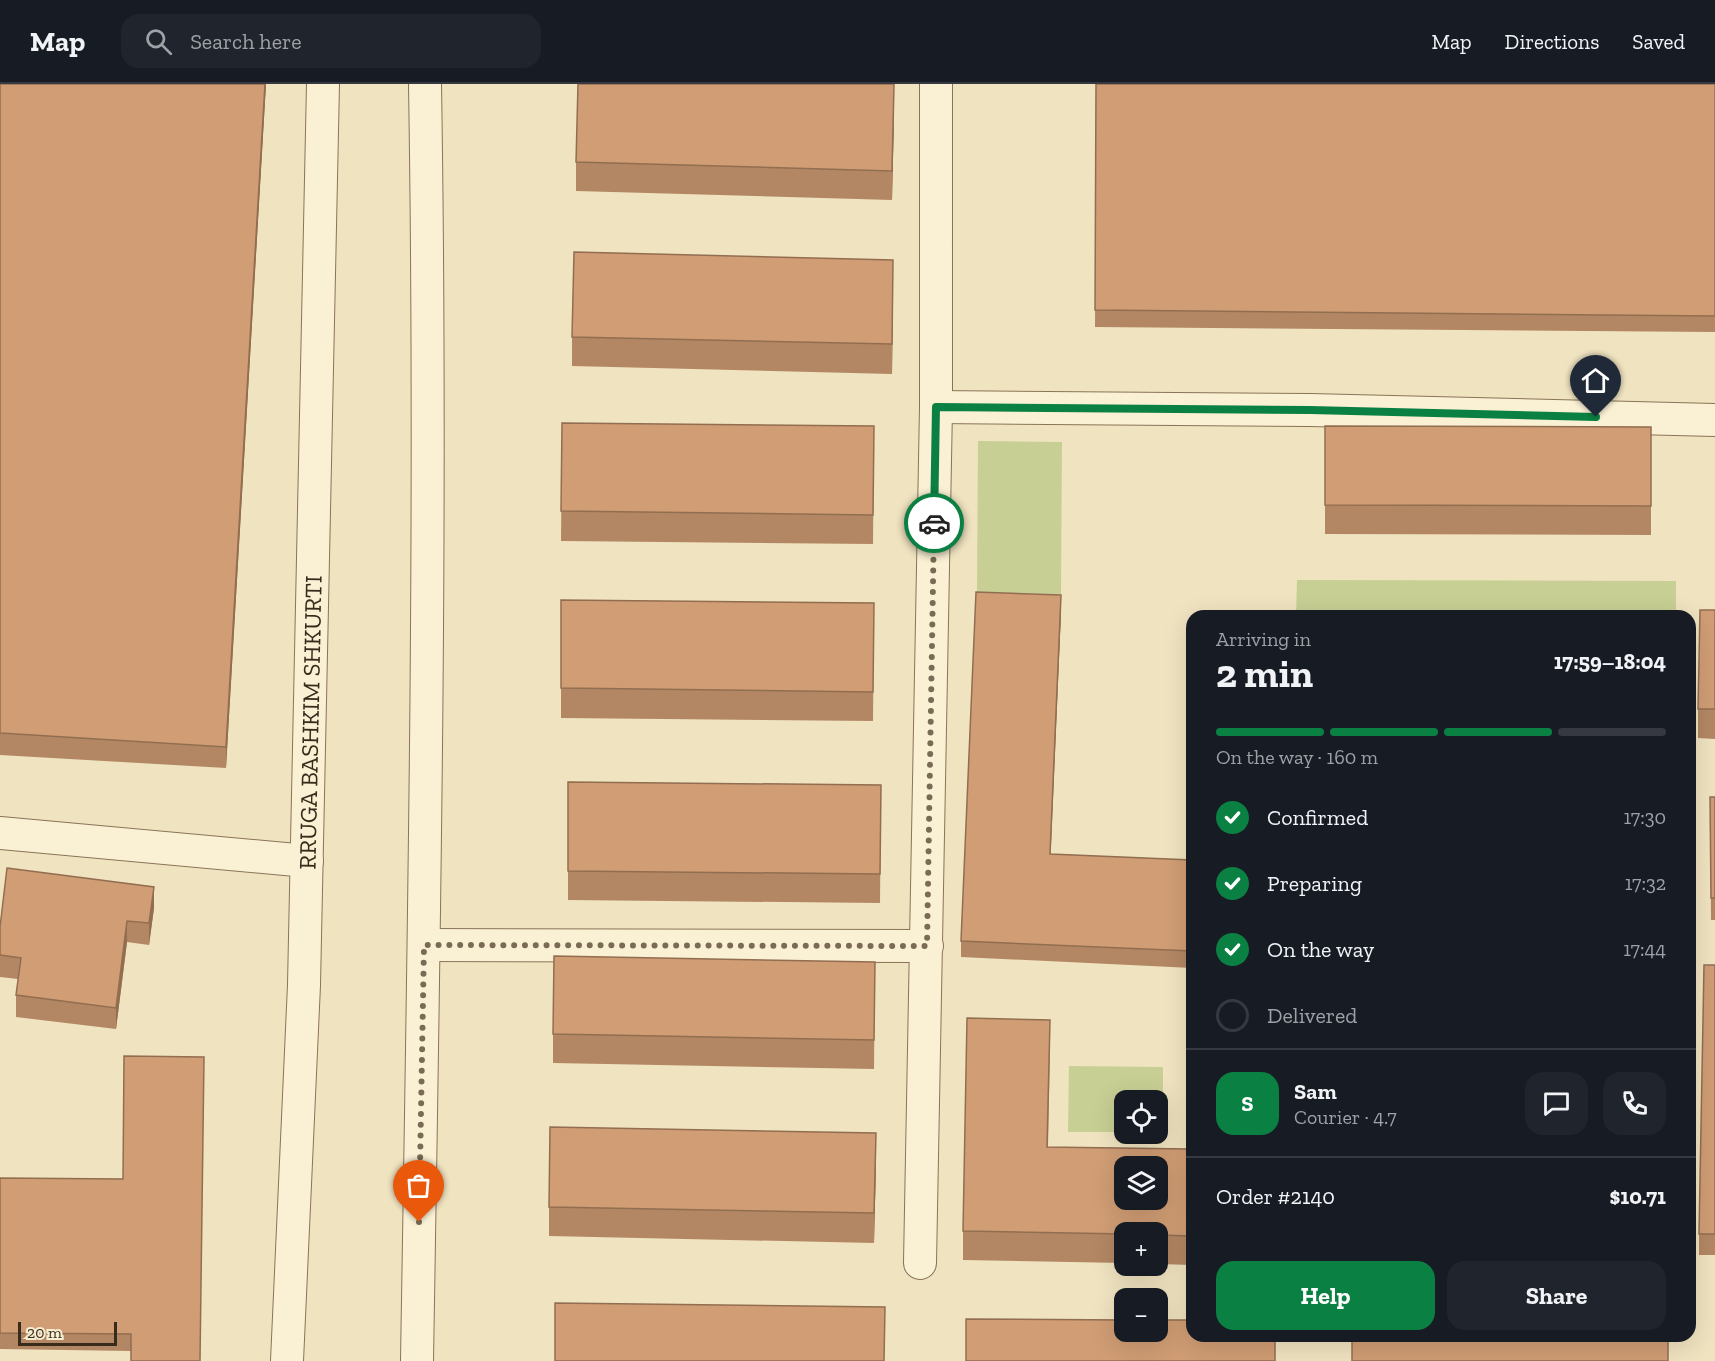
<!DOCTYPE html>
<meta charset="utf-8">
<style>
:root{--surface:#171b24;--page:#20242c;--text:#f1f3f6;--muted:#9ea1a6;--line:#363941;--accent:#0b8043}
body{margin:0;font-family:"Zilla Slab",serif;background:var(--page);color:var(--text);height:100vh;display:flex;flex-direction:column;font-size:22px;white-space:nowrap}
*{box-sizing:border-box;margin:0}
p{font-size:20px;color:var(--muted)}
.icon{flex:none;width:33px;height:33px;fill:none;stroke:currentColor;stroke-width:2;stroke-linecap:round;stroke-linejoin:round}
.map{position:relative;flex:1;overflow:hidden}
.sheet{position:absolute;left:1186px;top:526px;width:510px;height:732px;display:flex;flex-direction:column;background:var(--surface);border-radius:18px;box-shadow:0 6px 24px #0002}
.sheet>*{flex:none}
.buttons{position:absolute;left:1114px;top:1006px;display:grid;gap:12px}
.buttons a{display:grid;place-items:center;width:54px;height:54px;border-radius:12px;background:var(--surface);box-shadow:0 6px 24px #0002;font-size:30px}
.scale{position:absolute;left:18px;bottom:15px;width:99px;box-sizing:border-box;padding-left:6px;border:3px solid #392b1c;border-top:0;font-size:16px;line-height:21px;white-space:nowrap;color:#392b1c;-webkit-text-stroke:4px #f7edd0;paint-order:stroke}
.pin{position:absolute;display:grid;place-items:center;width:51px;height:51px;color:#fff;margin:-62px -26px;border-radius:50% 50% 50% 0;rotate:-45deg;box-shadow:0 0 6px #0007}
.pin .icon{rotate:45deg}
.courier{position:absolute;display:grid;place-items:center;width:60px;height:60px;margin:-30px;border:4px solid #0b8043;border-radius:50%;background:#fff;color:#222;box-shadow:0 2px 8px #0007}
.overview em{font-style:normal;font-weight:800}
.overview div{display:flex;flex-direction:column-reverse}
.overview{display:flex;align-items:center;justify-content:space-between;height:102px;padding:0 30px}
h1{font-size:39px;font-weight:800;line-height:45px}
.bar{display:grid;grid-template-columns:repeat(4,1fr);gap:9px 6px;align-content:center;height:72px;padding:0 30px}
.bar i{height:8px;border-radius:4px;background:var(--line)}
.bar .current{background:var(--accent)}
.bar p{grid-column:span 4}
.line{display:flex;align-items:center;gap:15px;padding:0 30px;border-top:2px solid var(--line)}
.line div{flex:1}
.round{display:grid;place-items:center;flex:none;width:63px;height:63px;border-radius:18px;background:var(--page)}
ol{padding:0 30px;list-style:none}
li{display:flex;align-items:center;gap:18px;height:66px}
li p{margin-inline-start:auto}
li .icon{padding:6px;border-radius:50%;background:var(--accent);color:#fff;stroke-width:4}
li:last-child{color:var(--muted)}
li i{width:33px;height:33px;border:3px solid var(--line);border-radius:50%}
.button{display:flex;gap:12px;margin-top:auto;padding:12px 30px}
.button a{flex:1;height:69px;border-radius:18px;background:var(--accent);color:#fff;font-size:24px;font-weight:800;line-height:69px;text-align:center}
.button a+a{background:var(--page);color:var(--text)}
header{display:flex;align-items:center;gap:36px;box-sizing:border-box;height:84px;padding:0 30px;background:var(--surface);border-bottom:2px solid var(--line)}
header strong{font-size:28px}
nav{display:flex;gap:33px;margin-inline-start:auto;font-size:21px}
.search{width:420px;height:54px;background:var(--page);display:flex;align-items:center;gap:15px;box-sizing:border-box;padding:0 21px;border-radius:18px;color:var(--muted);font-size:22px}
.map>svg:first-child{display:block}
.green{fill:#c7cf94}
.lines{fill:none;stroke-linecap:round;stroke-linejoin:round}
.minor-casing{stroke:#8a7457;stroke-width:34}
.minor{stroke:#faf0d4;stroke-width:32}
.wall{fill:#b38764}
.shaded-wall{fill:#926e51}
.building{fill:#d09d74;stroke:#926e51;stroke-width:1.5;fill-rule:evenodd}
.done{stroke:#796b55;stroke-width:6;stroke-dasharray:0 10.8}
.route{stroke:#0b8043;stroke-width:8}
.labels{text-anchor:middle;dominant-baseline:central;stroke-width:5;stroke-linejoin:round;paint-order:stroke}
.street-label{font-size:24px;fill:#392b1c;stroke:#f7edd0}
</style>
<header>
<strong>Map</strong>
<div class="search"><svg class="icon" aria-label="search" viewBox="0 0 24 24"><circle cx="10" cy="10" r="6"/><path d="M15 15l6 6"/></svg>Search here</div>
<nav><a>Map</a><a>Directions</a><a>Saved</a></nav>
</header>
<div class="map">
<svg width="1715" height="1277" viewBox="0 0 1715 1277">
<rect width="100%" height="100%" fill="#f0e3c0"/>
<path class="green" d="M978,357L1062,358L1061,510L977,509Z
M1297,496L1676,497V532H1296Z
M1069,982L1163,983V1048H1158V1017H1125V1048H1068Z"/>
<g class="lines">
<g class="minor-casing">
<g id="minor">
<path d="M936,323L1310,326L1715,336"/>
<path d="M0,749L307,777"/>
<path d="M424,861L927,862"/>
<path d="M920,1179L936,323V0"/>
<path id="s1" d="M287,1277L304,901L323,0"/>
<path d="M417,1277C424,851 432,426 425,0"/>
</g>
</g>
<use href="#minor" class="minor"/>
</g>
<path class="wall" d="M0,0H266L226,684L0,671Z
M1096,0H1715V248L1095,243Z
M894,29L892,116L576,107V78Z
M893,205L892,290L572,282V253Z
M562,339L874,342L873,460L561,457Z
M1325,342L1651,343V451L1325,450Z
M561,516L874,519L873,637L561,634Z
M1715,526V655L1698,654V625Z
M1061,528L1050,770L1192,776V884L961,873V857Z
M568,698L881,701L880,819L568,816Z
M1710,713H1715V836H1711Z
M154,824L149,861L127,858L116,945L16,933V911L18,895L0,893V843Z
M875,878L874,985L553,979V950Z
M1715,881V1171H1699V1150Z
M1192,936V1181L1158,1180V1149H1125V1179L963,1176V1147L1050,965L1048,1063L1188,1065Z
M204,973L131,1267L0,1265V1094L123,1095Z
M876,1078L874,1159L549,1152V1123Z"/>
<path class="shaded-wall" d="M265,0H266L226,684V663Z
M894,0V29L892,116V87Z
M893,176V205L892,290V260Z
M1061,511V528L1050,786V770Z
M154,803V824L149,861V839Z
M127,837V858L116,945V924Z
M876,1049V1078L874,1159V1129Z"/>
<path class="building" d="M0,0H265L226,663L0,649Z
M578,0H894L892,87L576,78Z
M1096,0H1715V232L1095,226Z
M574,168L893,176L892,260L572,253Z
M562,339L874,342L873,431L561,427Z
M1325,342L1651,343V422L1325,421Z
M976,508L1061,511L1050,770L1192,776V867L961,857Z
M561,516L874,519L873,608L561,604Z
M1700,526H1715V625H1698Z
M568,698L881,701L880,790L568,787Z
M1710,713H1715V814H1711Z
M7,784L154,803L149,839L127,837L116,924L16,911L21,874L0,871V843Z
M554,872L875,878L874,956L553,950Z
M1704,881H1715V1150H1699Z
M967,934L1050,936L1047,1063L1188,1065L1190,936H1192V1152L1158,1151V1149H1125V1150L963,1147ZM1125,1083H1158V1116H1125Z
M124,972L204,973L200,1277H131V1250L0,1249V1094L123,1095Z
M550,1043L876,1049L874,1129L549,1123Z
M555,1219L885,1223L884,1277H555Z
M966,1235L1125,1236V1248H1158V1236H1192V1252H1275V1277H966Z
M1352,1252H1668V1277H1352Z"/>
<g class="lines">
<path class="done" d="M419,1138L424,861L927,862L934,439"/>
<path class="route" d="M934,439L936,323L1310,326L1596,333"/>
</g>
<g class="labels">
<g class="street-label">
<text stroke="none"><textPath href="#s1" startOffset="639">RRUGA BASHKIM SHKURTI</textPath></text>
</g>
</g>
</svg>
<div class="buttons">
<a><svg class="icon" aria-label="locate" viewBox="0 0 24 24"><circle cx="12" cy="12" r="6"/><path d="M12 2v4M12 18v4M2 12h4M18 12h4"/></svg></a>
<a><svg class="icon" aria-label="layers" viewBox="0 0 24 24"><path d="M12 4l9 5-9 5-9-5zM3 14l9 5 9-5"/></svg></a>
<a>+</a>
<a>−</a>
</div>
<div class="scale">20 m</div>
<div class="pin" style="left:419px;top:1138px;background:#ea580c"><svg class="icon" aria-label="bag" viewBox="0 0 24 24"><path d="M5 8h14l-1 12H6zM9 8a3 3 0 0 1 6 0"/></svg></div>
<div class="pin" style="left:1596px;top:333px;background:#1f2937"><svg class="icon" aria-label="home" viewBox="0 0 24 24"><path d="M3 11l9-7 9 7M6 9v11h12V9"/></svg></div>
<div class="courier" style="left:934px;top:439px"><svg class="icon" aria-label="car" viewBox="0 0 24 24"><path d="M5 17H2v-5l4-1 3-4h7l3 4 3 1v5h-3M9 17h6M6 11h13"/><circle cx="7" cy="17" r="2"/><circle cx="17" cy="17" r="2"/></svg></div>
<section class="sheet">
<div class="overview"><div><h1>2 min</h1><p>Arriving in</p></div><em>17:59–18:04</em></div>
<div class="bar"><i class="current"></i><i class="current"></i><i class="current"></i><i></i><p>On the way · 160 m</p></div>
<ol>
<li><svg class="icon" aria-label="check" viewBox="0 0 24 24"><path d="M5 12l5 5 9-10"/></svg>Confirmed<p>17:30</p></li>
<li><svg class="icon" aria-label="check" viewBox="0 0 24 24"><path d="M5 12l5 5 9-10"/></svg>Preparing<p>17:32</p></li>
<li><svg class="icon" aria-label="check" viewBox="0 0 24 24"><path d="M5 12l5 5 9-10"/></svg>On the way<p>17:44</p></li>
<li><i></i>Delivered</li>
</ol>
<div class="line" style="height:108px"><b class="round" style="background:var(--accent);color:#fff">S</b><div><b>Sam</b><p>Courier · 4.7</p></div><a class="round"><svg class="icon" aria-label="chat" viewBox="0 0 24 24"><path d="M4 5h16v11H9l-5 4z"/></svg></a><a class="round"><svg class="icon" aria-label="phone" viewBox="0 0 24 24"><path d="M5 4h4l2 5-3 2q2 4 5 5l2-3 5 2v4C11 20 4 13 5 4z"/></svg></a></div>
<div class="line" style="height:78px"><div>Order #2140</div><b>$10.71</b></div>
<div class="button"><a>Help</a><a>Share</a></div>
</section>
</div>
